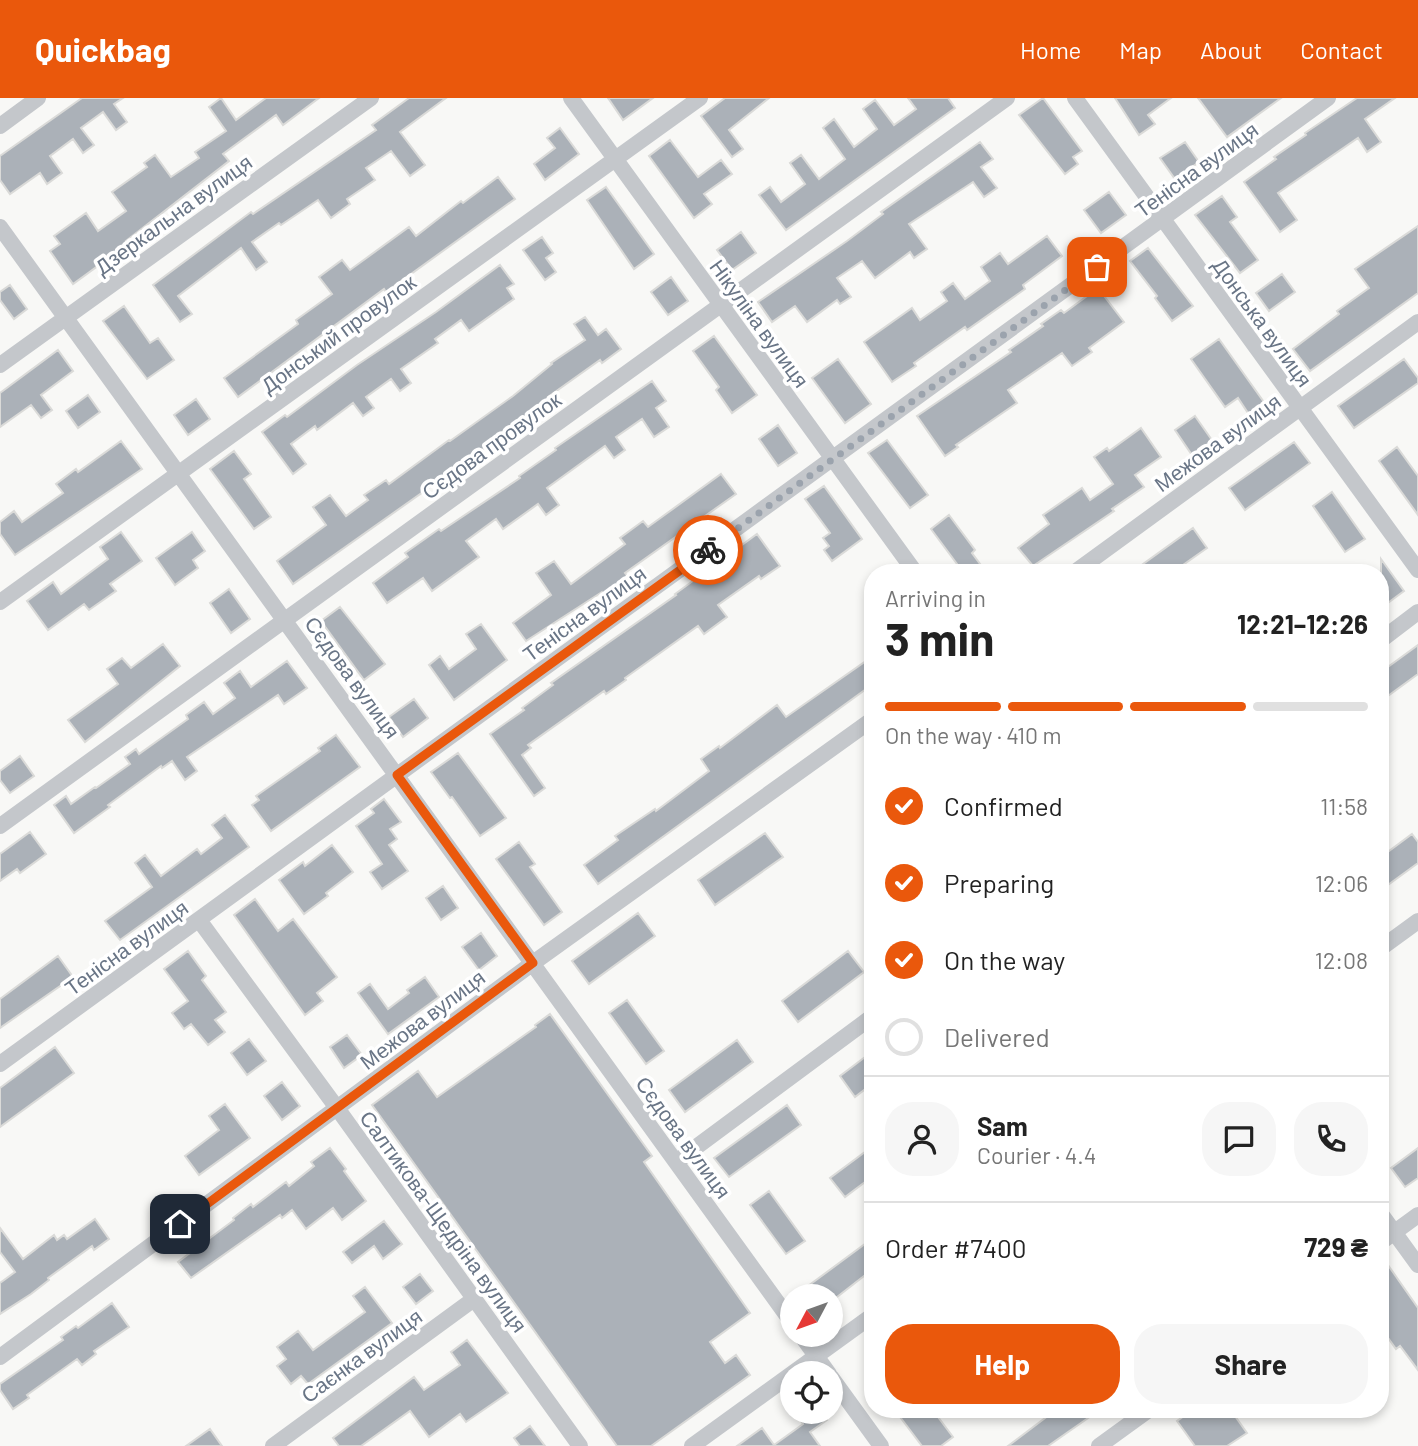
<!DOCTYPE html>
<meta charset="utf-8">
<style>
:root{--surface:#fff;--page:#f6f6f6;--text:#222;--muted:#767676;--line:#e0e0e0;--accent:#ea580c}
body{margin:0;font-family:Barlow,sans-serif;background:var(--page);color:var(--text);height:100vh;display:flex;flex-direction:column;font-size:26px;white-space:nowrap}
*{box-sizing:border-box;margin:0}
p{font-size:23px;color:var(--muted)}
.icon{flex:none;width:38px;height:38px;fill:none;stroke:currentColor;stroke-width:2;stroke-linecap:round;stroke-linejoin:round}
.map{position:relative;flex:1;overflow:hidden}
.drawer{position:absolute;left:864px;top:466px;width:525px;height:854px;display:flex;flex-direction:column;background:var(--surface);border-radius:28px;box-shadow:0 4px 10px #0003}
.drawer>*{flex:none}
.needle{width:46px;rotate:229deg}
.fabs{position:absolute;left:780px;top:1186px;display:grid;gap:14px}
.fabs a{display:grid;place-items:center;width:63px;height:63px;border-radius:50%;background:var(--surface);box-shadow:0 4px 10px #0003;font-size:35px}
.pin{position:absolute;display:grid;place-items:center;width:60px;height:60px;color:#fff;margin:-30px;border-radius:14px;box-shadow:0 4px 10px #0006}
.courier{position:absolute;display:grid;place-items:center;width:70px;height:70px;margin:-35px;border:5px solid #ea580c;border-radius:50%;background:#fff;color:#222;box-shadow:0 2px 9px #0007}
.summary em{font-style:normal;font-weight:700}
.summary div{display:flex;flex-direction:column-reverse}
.summary{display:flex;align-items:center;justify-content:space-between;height:119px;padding:0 21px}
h1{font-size:46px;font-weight:700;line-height:52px}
.bar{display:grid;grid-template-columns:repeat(4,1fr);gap:10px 7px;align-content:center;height:84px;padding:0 21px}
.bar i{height:9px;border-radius:5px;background:var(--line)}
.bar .current{background:var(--accent)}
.bar p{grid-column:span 4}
.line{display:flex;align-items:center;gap:18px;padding:0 21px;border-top:2px solid var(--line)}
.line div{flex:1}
.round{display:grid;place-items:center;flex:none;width:74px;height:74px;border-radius:28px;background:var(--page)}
ol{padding:0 21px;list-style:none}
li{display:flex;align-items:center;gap:21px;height:77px}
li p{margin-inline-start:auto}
li .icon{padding:7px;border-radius:50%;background:var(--accent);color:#fff;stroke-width:4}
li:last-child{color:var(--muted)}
li i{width:38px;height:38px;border:4px solid var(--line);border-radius:50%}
.button{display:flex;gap:14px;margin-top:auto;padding:14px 21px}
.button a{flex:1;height:80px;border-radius:28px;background:var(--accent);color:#fff;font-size:28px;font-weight:700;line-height:80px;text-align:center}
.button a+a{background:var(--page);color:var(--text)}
header{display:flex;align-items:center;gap:42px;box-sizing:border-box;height:98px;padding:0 35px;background:var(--accent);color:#fff}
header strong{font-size:33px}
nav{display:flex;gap:38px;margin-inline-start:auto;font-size:24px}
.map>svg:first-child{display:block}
.building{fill:#abb1b8;stroke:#dadad8;stroke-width:2}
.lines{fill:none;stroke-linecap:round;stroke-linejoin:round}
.minor{stroke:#c4c7cb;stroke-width:16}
.done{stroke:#9ba3ad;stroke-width:7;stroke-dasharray:0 12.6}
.route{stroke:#ea580c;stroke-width:9}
.labels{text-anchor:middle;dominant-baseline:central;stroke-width:7;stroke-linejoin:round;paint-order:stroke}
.street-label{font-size:21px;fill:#697586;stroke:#fff}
</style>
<header>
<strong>Quickbag</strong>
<nav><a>Home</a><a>Map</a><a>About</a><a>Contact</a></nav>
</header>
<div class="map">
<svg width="1418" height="1348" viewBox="0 0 1418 1348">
<rect width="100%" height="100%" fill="#f8f8f6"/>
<path class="building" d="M82,0H123L114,6L127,24L116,32L103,14L81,30L94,47L83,55L73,41L50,58L62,75L47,86L40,75L10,96L0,82V58Z
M221,0L236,22L266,0H319L283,27L276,17L223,56L229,63L126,143L128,146L73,186L50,153L60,146L54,138L86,115L98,133L126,113L112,94L147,69L144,65L155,57L171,79L199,60L195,54L226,33L209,9Z
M409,0H446L400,34L425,67L410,78L391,53L366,70L375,82L347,101L350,106L331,120L318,102L281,127L279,125L252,144L267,164L256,172L241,150L178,198L192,216L180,224L153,187L251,114L253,116L376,32L372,27Z
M608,0H653L623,22Z
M725,0H769L729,32L743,51L732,59L701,18Z
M908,0H948L955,10L786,132L759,97L770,89L781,104L805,86L790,65L801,57L819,81L845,61L823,30L834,21L854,49L877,31L863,11L875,2L894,27L916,11Z
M1043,0L1082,53L1073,59L1078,66L1065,76L1019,17Z
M1115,0H1171L1148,17L1155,26L1139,37Z
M1198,0H1281L1227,39Z
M1357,0H1395L1365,21L1381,44L1367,54L1358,40L1278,95L1297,122L1280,134L1244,84L1276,61L1274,59L1306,37L1305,35Z
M560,30L579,56L545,82L534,66L555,50L547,40Z
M670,42L698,79L721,62L732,76L704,96L712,106L694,120L649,58Z
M980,44L993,61L981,69L997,90L984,99L973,84L909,126L927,151L914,160L910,154L875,180L862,163L837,180L851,199L840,206L837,202L807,224L795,208L772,224L758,204L847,143L883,116L881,114Z
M1185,44L1199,64L1175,81L1160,60Z
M498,79L515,101L386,194L384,191L238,299L224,280L298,226L296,222L332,196L319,179L342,162L350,172L409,129L416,138L461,103L463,105Z
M606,89L654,156L634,171L587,102Z
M1109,94L1126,117L1101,135L1084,112Z
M1222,98L1237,119L1230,124L1258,162L1240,175L1195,117Z
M1418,128V195L1310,273L1293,251L1339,216L1337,213L1369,190L1355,171Z
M741,134L756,155L732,172L717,152Z
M1047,138L1062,158L1023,187L1025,191L967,232L965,229L914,265L916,268L892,284L864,244L912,210L920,222L947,203L941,194L953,185L965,201L990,183L981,169L1000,155L1008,166Z
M542,139L553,155L546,160L556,174L545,182L523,152Z
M1148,150L1193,208L1172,223L1155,200L1157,198L1130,163Z
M500,167L514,186L507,190L514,201L469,233L461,222L435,241L438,245L401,271L411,285L400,293L391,281L366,299L374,310L363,318L353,305L317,332L315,328L291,346L306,366L293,376L262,334L285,317L287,319L357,267L436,214Z
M1282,176L1295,194L1269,213L1256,195Z
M671,179L688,203L668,217L651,194Z
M10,187L27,211L14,221L0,202V194Z
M1098,190L1124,224L1089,250L1092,254L1072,268L1062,255L1008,292L1017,305L956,347L958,349L945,358L917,318L1011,254L1009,252L1043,228L1041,226L1061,212L1064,215Z
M124,208L150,245L158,240L174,262L147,281L103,223Z
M585,219L598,237L606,231L621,251L602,265L600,262L548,299L550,303L529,319L293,486L277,463L326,427L313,409L330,397L346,418L368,402L364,397L386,382L389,386L449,342L450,343L513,298L552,266L551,265L585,242L574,226Z
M714,238L757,297L732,315L716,292L719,289L693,253Z
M1219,241L1266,307L1250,318L1238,300L1225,309L1191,261Z
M58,252L73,273L41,297L52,312L41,320L31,307L0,329V295Z
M838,261L871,306L845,325L812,280Z
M1404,261L1418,280V285L1354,330L1338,308Z
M652,283L666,303L656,310L669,329L654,339L642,321L616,339L625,352L614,360L605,348L547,390L559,407L546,417L538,406L503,431L496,421L466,443L479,459L432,493L423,480L387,505L373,485L408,459L405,455L439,431L441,433L520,380L519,378L556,352L555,350Z
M88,297L100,314L78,330L66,313Z
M196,301L210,321L188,337L174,317Z
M1195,318L1214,345L1194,360L1175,332Z
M778,327L797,355L778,368L759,341Z
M1141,330L1161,359L1135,377L1144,389L1112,411L1114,413L1033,468L1018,450L1049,426L1043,417L1082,390L1090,402L1113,386L1094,359L1107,350L1109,353Z
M887,342L928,397L910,410L868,355Z
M121,343L142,371L15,457L0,436V424L14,413L22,424L63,395L56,386L76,371L78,374Z
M1294,344L1310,365L1245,412L1229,390Z
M1397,349L1418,378V417L1379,363Z
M234,353L251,376L244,381L271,419L254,431L210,371Z
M721,376L736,396L625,475L629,480L605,498L602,494L526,543L513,525L551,497L536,475L554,463L571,486L625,446L620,440L643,423L648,429Z
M824,388L862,441L832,463L824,452L829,448L823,440L830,435L805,401Z
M1332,394L1365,441L1345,454L1313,408Z
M949,417L975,452L972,455L986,474H963L931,431Z
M1193,430L1207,450L1173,474H1132Z
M121,434L142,463L110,486L116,493L89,512L84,506L48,532L27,503L53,484L61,496L108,461L100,449Z
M192,434L205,453L193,462L198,470L175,487L156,460Z
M757,436L780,468L761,481L759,478L718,507L727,519L704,536L698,528L625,580L626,582L606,596L604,593L528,647L531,650L522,657L545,690L534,698L490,636L524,612L522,610L553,587L551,585L676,497L675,496Z
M1381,461L1404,493L1381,510Z
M229,491L250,521L231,535L210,505Z
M340,509L385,566L364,582L321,523Z
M481,526L507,562L454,602L429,567L440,558L449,571L476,551L466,536Z
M163,546L180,568L85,644L68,622L118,586L107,571L122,560L131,570Z
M1418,547V576L1381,603V574Z
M287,563L307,590L284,606L278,597L187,659L197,673L185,682L172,663L162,670L161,668L108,707L110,709L74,735L54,707L66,698L71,706L95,689L96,690L130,666L125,659L136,651L139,656L188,621L186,617L204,604L213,616L235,600L224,585L240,573L251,589Z
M866,563L873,574V586L598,786L584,767L618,742L615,738L655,711L656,713L709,673L701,661L719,648L720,650L777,607L786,619Z
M414,601L428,620L403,639L389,619Z
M336,637L360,669L271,733L252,707L259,702L256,698L320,653L318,650Z
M458,655L506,720L480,738L452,699L450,700L431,674Z
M20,658L34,678L10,695L0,682V673Z
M384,701L401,724L390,731L397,741L389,747L408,773L382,791L370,774L382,766L356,728L374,715L371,711Z
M225,717L249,749L120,842L105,823L152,789L135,765L145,757L161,778L197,751L201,756L222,740L212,727Z
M30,734L46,756L20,775L17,771L0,783V756Z
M765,735L783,759L715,807L698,782Z
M1412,736L1418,744V765L1381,792V759Z
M519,744L535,766L530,769L562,814L544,827L496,761Z
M332,747L353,774L326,795L328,798L304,816L279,782L303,764L305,768Z
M443,788L458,810L441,822L426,800Z
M255,801L278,833L293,821L337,879L317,895L323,903L305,917L234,817Z
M638,815L655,838L589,886L572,863Z
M481,835L497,858L479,872L462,849Z
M188,853L206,878L202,882L226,914L215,922L225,934L208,947L191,926L184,931L172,915L188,903L164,871Z
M848,853L864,874L798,924L782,903Z
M58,858L73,879L0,930V901Z
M425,879L439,899L388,936L358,895L370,886L388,911L409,895L407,892Z
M627,902L664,953L646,966L609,915Z
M550,916L652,1058L644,1064L750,1215L710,1244L725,1265L736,1257L750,1277L651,1348H617L372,1007L418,973L437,999L536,929L535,927Z
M347,937L362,957L344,970L330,949Z
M249,941L266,963L247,977L231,955Z
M737,942L753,964L685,1014L669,992Z
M55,949L74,975L0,1029V990Z
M873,953V985L855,999L840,978Z
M282,984L300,1008L282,1022L264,998Z
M225,1006L250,1040L199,1077L185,1058L219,1032L209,1018Z
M787,1007L801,1027L729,1079L714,1060Z
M873,1048V1078L845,1099L830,1080Z
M330,1050L346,1071L344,1073L366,1103L342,1122L333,1110L306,1131L292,1112L282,1120L280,1117L191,1180L178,1164L234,1122L233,1120L251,1106L253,1109L286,1084L289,1088L314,1068L311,1064Z
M1418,1050V1080L1405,1089L1391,1070Z
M769,1093L805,1143L786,1156L750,1107Z
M95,1121L109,1141L94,1152L92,1148L48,1180L49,1182L31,1196L0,1216V1185L15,1174L0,1154V1130L23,1161L54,1137L57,1142L64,1137L67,1141Z
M384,1123L402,1146L383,1161L374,1148L352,1165L343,1154Z
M873,1140V1171L837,1199H816L808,1188Z
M1381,1157L1418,1210V1272L1400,1248L1396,1251L1381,1230Z
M420,1176L433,1193L416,1206L403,1189Z
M365,1189L392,1225L308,1286L301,1278L291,1286L277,1268L286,1261L277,1249L298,1233L313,1252L365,1214L353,1198Z
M112,1205L129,1229L94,1253L96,1256L82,1267L77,1261L27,1297L29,1300L13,1311L0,1292V1286L63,1242L61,1239L76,1228L78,1230Z
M467,1242L508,1295L466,1324L460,1316L429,1339L410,1313L361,1348H339L333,1340L414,1279L424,1292L460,1267L451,1254Z
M894,1311H932L953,1339L941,1348H922Z
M1057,1311H1101L1048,1348H1008Z
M1194,1311H1230L1247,1335L1227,1348H1195L1177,1323Z
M795,1314H821L827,1322L810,1334L820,1348H737L762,1330L774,1347L803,1326Z
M530,1328L545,1348H520L514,1340Z
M210,1331L222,1348H186Z"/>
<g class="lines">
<path class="minor" d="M571,0L915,474
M1075,0L1418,472
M0,28L38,0
M0,129L793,1226
M0,267L371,0
M1075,474L1418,224
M0,504L700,0
M1381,542L1418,514
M0,728L1007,0
M199,822L337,1010L580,1348
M1381,850L1418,823
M0,966L1328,0
M676,1064L873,918
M1381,1116L1418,1167
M1381,1144L1418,1117
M801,1237L829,1276
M0,1259L533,865L873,621
M831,1279L881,1348
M273,1348L474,1201
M692,1348L873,1217
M1099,1348L1150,1311"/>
</g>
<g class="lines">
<path class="done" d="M708,452L1097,169"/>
<path class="route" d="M180,1126L533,865L397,677L708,452"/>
</g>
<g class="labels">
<g class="street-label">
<text transform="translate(1196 71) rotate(-36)">Тенісна вулиця</text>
<text transform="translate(173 116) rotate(-36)">Дзеркальна вулиця</text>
<text transform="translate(1263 224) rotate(54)">Донська вулиця</text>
<text transform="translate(760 225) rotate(54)">Нікуліна вулиця</text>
<text transform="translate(338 235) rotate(-36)">Донський провулок</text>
<text transform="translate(1217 344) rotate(-36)">Межова вулиця</text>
<text transform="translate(491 347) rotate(-36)">Сєдова провулок</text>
<text transform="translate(584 515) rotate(-36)">Тенісна вулиця</text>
<text transform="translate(353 579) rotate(54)">Сєдова вулиця</text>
<text transform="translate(126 849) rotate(-36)">Тенісна вулиця</text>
<text transform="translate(422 921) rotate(-37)">Межова вулиця</text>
<text transform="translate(684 1039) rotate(54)">Сєдова вулиця</text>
<text transform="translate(444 1123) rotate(54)">Салтикова-Щедріна вулиця</text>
<text transform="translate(361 1257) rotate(-36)">Саєнка вулиця</text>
</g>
</g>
</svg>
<div class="fabs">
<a><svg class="needle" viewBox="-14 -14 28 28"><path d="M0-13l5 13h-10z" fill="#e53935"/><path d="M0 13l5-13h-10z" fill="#767676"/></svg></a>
<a><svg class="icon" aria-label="locate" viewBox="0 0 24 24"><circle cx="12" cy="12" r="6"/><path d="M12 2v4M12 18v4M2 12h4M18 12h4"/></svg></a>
</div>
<div class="pin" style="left:1097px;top:169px;background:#ea580c"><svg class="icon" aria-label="bag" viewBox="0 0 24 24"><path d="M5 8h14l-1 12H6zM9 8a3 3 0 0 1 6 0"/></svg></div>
<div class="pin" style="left:180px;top:1126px;background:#1f2937"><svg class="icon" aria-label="home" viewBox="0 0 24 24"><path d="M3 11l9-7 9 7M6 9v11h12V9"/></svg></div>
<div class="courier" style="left:708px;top:452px"><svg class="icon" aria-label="bike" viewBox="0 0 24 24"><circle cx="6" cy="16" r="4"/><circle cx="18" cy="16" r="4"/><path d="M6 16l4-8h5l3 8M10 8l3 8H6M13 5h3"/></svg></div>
<section class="drawer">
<div class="summary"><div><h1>3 min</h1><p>Arriving in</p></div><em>12:21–12:26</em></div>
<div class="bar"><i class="current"></i><i class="current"></i><i class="current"></i><i></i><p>On the way · 410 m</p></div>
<ol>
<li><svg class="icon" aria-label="check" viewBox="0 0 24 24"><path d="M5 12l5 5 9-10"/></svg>Confirmed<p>11:58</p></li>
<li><svg class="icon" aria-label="check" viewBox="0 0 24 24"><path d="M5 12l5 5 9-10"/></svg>Preparing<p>12:06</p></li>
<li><svg class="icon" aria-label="check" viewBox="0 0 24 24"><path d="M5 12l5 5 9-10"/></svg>On the way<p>12:08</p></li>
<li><i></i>Delivered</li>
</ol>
<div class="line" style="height:126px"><a class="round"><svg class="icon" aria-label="person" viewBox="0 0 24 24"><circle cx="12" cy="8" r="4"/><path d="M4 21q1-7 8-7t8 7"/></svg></a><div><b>Sam</b><p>Courier · 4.4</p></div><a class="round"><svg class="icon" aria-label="chat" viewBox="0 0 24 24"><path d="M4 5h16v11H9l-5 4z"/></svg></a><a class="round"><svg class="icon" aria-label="phone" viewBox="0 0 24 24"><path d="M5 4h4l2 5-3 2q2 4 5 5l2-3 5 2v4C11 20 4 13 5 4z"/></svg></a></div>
<div class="line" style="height:91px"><div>Order #7400</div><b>729 ₴</b></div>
<div class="button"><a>Help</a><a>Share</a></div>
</section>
</div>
